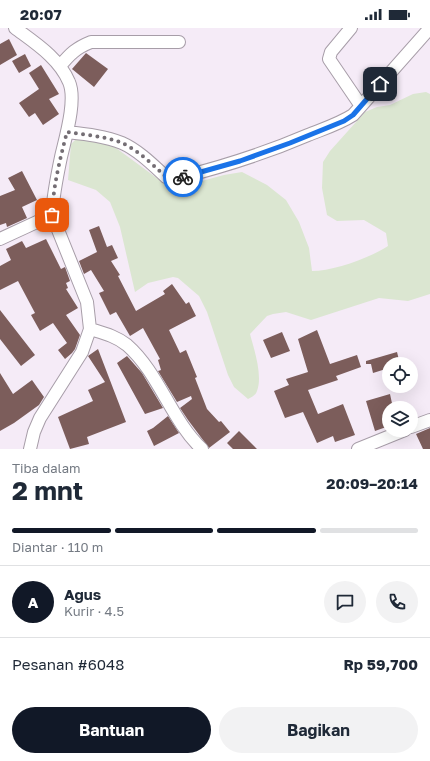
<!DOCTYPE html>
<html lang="id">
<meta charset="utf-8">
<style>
:root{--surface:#fff;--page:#f2f2f3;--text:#1f2937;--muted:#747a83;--line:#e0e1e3;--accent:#111827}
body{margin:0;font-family:"Golos Text",sans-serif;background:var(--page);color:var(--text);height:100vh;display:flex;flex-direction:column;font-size:15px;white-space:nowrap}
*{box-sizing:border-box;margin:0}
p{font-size:13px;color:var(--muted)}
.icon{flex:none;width:22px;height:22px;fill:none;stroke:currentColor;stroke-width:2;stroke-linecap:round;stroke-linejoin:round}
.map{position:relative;height:421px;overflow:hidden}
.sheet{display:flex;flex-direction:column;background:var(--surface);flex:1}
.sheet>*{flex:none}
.controls{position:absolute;left:382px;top:329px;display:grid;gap:8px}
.controls a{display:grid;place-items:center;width:36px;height:36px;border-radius:50%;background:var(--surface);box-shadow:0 4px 16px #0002;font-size:20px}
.pin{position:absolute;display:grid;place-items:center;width:34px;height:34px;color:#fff;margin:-17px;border-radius:8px;box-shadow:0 2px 6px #0006}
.courier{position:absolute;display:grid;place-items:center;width:40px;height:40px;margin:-20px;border:3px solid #1a73e8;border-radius:50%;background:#fff;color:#222;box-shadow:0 1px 5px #0007}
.head em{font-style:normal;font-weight:700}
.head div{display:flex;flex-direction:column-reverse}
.head{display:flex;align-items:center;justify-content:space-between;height:68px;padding:0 12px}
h1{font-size:26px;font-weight:700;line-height:30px}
.bar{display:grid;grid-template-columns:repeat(4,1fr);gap:6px 4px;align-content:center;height:48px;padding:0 12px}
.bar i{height:5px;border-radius:3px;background:var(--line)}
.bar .active{background:var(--accent)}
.bar p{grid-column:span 4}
.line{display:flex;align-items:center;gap:10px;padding:0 12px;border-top:1px solid var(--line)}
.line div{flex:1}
.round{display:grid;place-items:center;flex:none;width:42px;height:42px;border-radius:21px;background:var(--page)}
.primary-button{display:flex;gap:8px;margin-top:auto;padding:8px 12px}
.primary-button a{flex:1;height:46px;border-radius:24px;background:var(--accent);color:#fff;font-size:16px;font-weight:700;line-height:46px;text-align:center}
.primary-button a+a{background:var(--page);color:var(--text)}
.status{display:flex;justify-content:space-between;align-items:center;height:28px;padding:0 20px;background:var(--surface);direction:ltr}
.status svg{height:11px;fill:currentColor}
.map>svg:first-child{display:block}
.green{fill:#dbe6d1}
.building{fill:#7c5d5b}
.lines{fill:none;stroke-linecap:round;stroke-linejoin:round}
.street-casing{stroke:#a79da8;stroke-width:14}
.street{stroke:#fff;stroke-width:12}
.done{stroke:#746e74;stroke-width:4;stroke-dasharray:0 7.2}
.route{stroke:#1a73e8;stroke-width:5}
</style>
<div class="status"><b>20:07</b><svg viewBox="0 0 49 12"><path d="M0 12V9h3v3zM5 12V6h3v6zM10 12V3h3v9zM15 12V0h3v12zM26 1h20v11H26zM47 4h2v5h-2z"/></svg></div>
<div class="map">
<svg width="430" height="421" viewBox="0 0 430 421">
<rect width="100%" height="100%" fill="#f5ebf7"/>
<path class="green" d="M426,64L430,66V266L408,273L379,270L311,292L286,284L273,286L267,288L250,306C254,321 263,348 257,363C255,368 252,369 248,371L234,359L228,347L207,284L199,268L178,250L173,249L148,255L135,264L120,199L110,174L96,162L68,152L71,116L76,111H88L112,117L165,156L187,157L224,147L242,144L267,157L286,172L299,194L309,220L312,243C333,243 370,230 388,218L386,205L364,192L337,193L327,187L322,160L323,134L330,123L365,84L377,79L390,77L413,66Z"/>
<path class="building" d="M9,11L17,27L0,37V16Z
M86,25L108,41L94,59L72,41Z
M25,26L31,38L19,45L12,33Z
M41,37L59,66L49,71L59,86L43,97L35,85L29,89L19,75L39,61L29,45Z
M22,143L37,172L22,179L27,190L7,199L6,195L0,197V168L15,162L8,150Z
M99,198L107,219L112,217L118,230L111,233L120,247L118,248L136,283L165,266L163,263L172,256L186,276L189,274L196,288L169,302L180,325L186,322L197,349L195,350L207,381L219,394L221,393L230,404L209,420L188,392L180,380L192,371L191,368L177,374L158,343L161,342L158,332L160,331L143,300L130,308L116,284L110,287L99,265L104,263L91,242L84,246L79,233L97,224L89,202Z
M46,211L61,241L65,239L70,253L66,255L68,260L66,261L78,280L66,287L80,307L75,321L72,325L65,331L58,322L67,315L53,295L40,303L31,287L35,285L18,253L0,262V238L11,232L6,221L22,213L26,220Z
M0,282L35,327L21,338L0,311Z
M317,302L330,336L357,327L361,339L336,348L338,352L308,362L318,386L343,376L355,407L335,414L333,408L317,415L303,384L285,390L274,363L289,357L286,351L308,344L298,311Z
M282,304L290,323L271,330L263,312Z
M98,321L126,394L87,409L89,416L70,421L58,389L93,373L88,362L105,354L88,328Z
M397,324L400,336H389V340L373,345L371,336H366V333Z
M127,328L142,345L163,380L145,386L117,335Z
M0,345L13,366L32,352L44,369L39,377L14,395L0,403Z
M390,366L393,380H389V398L375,403L366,373Z
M168,388L179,405L154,418L147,403L153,400Z
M430,400V421H423L416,406Z
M239,403L257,421H233L227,415Z"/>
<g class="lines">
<g class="street-casing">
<path id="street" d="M15,0C35,15 59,30 69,54C77,72 65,111 61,129C57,148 53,168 52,187L87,274L90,301L82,324L40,390L34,404L30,421
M351,0L331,24L329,31L361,78
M60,38C70,26 76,20 91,14H179
M67,104C85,106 105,108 122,115C138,122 153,137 166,149L171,151L178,150C222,139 266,125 308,107C323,101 339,96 353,87L430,0
M0,211L52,187
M90,301C103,305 116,308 127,317C159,345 171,392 202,421
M411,399L430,392
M358,421L405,402"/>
</g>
<use href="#street" class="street"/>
</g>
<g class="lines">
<path class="done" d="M52,187C53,159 60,131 67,104C85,107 105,108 122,115C138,122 153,137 166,149L171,151L183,149"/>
<path class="route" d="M183,149L240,133L290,115L344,93L353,87L380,56"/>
</g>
</svg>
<div class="controls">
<a><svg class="icon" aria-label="locate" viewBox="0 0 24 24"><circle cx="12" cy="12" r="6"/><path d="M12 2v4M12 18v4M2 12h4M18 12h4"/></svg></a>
<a><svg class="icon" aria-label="layers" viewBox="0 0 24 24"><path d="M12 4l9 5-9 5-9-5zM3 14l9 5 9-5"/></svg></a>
</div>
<div class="pin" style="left:52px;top:187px;background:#ea580c"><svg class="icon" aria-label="bag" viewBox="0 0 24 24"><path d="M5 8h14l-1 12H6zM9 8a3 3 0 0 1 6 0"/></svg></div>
<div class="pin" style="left:380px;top:56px;background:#1f2937"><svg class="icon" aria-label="home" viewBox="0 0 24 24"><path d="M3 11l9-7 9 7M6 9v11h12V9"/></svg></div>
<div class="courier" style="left:183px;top:149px"><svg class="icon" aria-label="bike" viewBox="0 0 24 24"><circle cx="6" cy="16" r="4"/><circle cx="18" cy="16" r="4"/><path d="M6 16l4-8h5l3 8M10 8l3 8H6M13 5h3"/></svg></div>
</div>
<section class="sheet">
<div class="head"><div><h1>2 mnt</h1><p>Tiba dalam</p></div><em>20:09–20:14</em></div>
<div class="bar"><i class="active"></i><i class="active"></i><i class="active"></i><i></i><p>Diantar · 110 m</p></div>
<div class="line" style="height:72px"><b class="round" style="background:var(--accent);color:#fff">A</b><div><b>Agus</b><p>Kurir · 4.5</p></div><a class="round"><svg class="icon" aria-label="chat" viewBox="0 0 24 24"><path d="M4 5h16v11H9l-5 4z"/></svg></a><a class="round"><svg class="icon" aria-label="phone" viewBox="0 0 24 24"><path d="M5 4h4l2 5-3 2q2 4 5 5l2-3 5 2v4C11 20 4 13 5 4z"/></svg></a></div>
<div class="line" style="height:52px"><div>Pesanan #6048</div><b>Rp 59,700</b></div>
<div class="primary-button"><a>Bantuan</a><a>Bagikan</a></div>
</section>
